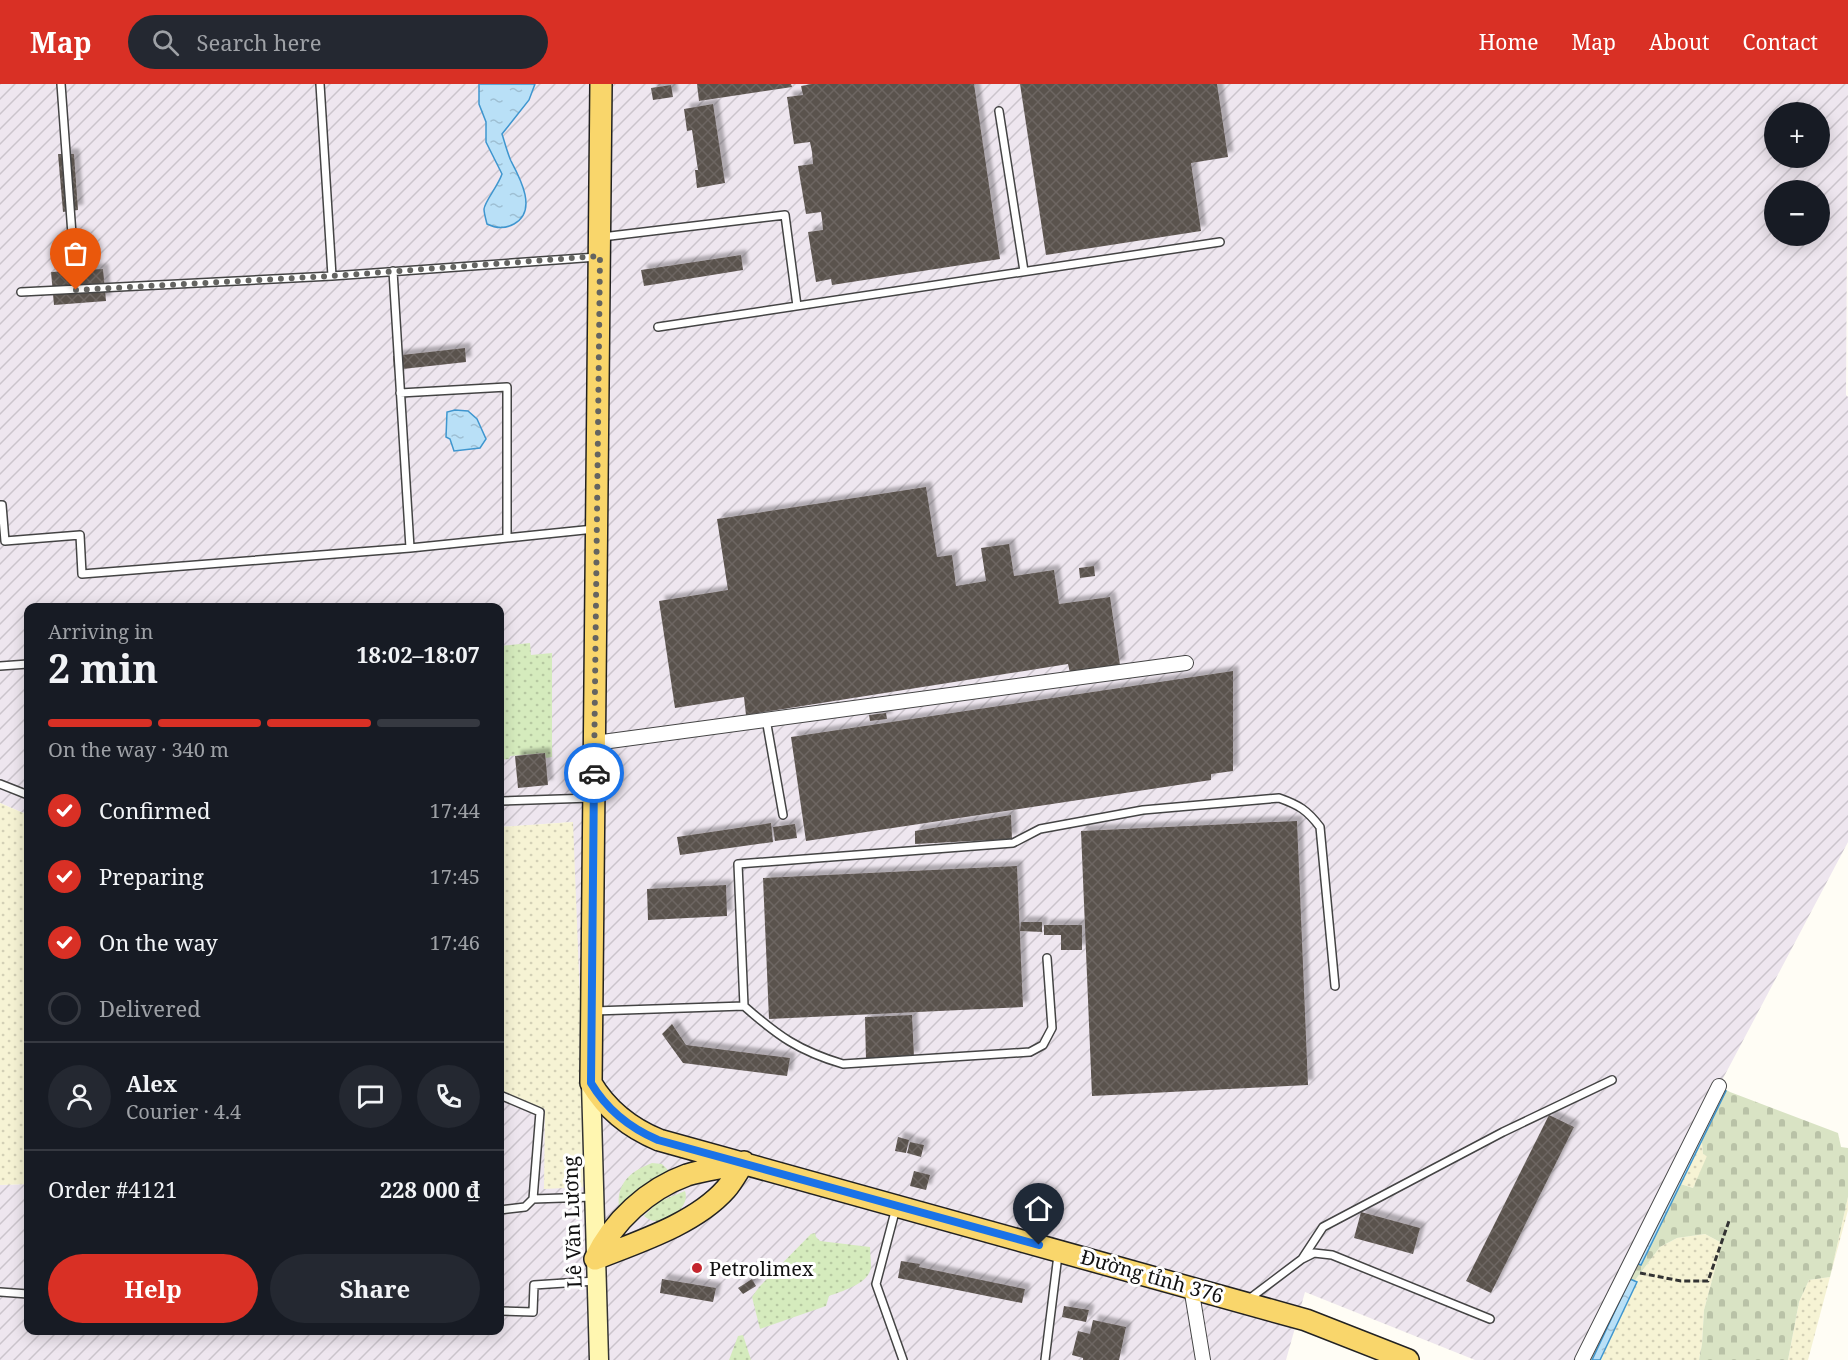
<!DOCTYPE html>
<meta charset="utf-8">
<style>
:root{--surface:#171b24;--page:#242831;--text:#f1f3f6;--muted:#9ea1a6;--line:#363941;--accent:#d93025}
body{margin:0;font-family:"Noto Serif",serif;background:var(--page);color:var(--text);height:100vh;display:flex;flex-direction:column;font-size:22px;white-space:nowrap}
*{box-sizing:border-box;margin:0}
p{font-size:20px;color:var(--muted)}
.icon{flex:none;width:33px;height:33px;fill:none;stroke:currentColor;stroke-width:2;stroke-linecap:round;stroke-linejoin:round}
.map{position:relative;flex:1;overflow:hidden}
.sheet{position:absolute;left:24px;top:519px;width:480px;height:732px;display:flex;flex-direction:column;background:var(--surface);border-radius:12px;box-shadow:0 3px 15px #0003}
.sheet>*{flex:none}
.tools{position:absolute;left:1764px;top:18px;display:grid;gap:12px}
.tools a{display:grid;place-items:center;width:66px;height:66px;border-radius:50%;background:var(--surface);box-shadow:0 3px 15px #0003;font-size:30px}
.pin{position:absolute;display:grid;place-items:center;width:51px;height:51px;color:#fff;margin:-62px -26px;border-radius:50% 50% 50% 0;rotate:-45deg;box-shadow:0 0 6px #0007}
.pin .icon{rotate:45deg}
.courier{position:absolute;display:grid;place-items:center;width:60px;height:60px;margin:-30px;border:4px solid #1a73e8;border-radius:50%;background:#fff;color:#222;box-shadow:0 2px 8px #0007}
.head em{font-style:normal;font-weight:700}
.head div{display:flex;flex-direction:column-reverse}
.head{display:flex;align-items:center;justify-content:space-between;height:102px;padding:0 24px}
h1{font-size:39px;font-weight:700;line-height:45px}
.bar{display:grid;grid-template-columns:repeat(4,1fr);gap:9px 6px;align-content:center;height:72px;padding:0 24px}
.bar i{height:8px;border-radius:4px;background:var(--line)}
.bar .selected{background:var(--accent)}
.bar p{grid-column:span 4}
.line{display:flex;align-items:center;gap:15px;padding:0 24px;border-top:2px solid var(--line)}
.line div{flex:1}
.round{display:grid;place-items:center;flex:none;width:63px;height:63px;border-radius:32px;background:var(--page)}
ol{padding:0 24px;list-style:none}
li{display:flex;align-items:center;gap:18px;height:66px}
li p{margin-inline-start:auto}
li .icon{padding:6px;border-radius:50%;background:var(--accent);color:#fff;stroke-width:4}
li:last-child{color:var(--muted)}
li i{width:33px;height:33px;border:3px solid var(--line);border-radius:50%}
.action{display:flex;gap:12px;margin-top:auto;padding:12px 24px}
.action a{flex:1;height:69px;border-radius:36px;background:var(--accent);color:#fff;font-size:24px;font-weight:700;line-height:69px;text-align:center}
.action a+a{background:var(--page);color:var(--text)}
header{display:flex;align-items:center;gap:36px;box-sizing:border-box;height:84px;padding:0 30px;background:var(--accent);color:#fff}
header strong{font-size:28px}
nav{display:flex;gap:33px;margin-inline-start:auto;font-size:21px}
.search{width:420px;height:54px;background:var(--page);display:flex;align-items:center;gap:15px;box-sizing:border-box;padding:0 21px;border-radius:33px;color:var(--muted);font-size:22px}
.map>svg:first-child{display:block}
.industrial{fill:url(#industrial-furrows);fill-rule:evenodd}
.farmland{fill:url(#farmland-dots)}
.grass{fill:url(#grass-dots)}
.cemetery{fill:url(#cemetery-stones)}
.water{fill:url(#water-ripples);stroke:#3f96cf;stroke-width:1.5}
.building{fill:url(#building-cross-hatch);filter:url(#shadow)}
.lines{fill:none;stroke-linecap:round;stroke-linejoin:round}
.service-casing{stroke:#444;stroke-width:10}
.minor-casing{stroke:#444;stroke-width:16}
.secondary-casing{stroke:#333;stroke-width:21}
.primary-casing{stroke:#222;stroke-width:24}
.path{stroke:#333;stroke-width:3;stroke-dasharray:6 3;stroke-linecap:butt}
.service{stroke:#fff;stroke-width:7}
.minor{stroke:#fff;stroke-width:14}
.secondary{stroke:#fff6b0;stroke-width:18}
.primary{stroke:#f9d66b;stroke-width:21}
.done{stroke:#646461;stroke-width:6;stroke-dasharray:0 10.8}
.route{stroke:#1a73e8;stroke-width:8}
.poi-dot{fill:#c4262e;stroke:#fff;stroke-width:2}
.labels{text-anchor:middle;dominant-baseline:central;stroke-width:6;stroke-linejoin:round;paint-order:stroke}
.street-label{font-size:20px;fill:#111;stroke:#fff}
.poi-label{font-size:20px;fill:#111;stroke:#fff;text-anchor:start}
</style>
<header>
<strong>Map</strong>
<div class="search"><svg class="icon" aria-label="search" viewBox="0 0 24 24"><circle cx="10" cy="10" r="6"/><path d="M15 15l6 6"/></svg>Search here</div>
<nav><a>Home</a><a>Map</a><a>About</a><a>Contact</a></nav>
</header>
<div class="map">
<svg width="1848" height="1276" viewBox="0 0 1848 1276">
<defs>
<pattern id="industrial-furrows" width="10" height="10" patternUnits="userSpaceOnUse" patternTransform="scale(1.5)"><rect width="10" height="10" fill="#eee6ef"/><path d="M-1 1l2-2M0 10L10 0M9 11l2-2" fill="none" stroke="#cbc4cc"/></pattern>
<pattern id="farmland-dots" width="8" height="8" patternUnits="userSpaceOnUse" patternTransform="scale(1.5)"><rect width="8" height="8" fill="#f6f3d4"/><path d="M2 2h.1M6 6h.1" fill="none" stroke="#d2cfb5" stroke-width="1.8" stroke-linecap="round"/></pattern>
<pattern id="grass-dots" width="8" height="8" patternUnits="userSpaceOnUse" patternTransform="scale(1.5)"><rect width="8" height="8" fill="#d5ebbd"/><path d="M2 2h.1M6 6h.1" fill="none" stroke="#b6c8a1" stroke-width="1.8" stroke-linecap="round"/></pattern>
<pattern id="cemetery-stones" width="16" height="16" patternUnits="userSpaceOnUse" patternTransform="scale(1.5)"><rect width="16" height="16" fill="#d9e3c4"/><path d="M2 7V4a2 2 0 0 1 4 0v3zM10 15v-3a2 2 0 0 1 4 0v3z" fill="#b9c2a7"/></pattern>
<pattern id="water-ripples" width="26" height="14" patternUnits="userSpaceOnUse" patternTransform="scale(1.5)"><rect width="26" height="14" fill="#b9e0f7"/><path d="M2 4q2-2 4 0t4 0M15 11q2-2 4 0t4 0" fill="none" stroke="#9ebfd3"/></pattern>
<pattern id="building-cross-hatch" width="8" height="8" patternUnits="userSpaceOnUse" patternTransform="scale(1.5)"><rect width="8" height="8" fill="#5a524d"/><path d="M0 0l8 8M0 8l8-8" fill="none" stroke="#6d6662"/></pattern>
<filter id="shadow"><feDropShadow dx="5.5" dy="-5.5" stdDeviation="1.5" flood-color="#0004"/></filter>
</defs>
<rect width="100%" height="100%" fill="#fffdf5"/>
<path class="industrial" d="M0,0H1848L1846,311L1848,313V758L1719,1002L1582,1276H1475L1305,1208L1286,1276H0V1101L28,1100V1246H500V1006L545,1025L573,738L500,743V524H28V731L0,719ZM1774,28H1820V74H1774ZM1774,106H1820V152H1774Z"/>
<path class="farmland" d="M0,719L28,731V1100L0,1101Z
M573,738L585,1043L583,1103L544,1105L545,1025L500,1006V743Z
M1694,1053L1702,1059L1703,1070L1708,1072L1693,1104L1671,1097Z
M1848,1113V1126L1830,1193L1808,1276H1788L1799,1218L1809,1196L1830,1193Z
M1705,1150L1722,1159L1704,1226L1702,1260L1699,1276H1582L1616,1209L1627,1207L1660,1163L1677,1154Z"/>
<path class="grass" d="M530,559L531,571L552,569V673L546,674L545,669L510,672L509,675L500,676V562Z
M652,1079L662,1080L669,1087L639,1104L619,1124C616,1099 631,1087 652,1079Z
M685,1107C690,1122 672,1135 658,1137C653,1138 648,1135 644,1132L658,1118Z
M815,1149L816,1153L820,1157L870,1163C870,1169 871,1176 871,1183C869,1200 842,1207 829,1212L826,1222L760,1245L752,1213L759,1203L811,1150Z
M743,1251L751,1276H729L738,1252Z"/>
<path class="cemetery" d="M1719,1002L1730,1008L1838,1049L1841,1063L1848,1064V1113L1830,1193L1809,1196L1799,1218L1788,1276H1699L1702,1260L1704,1226L1722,1159L1705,1150L1677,1154L1660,1163L1627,1207L1616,1209L1627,1187H1634L1648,1166L1658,1145L1652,1136L1671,1097L1693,1104L1707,1072L1703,1070L1702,1059L1694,1053Z"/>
<path class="water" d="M479,0H535L529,16L502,50C505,59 507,68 511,77C520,94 538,127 514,140C505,145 495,144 487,140C486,136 484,129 484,125C485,117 498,102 502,90L486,58V38L479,20Z
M455,326L468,327L477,335L486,355L480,364L454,367L450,355L446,353L447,328Z
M1721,1003L1726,1007L1641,1181L1633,1178Z
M1630,1195L1637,1198L1600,1276H1592Z"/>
<path class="building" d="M697,0H791L792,3L699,17Z
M812,0H974L1000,175L832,201L831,195L816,198L808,148L823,146L822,135L821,128L806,130L798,82L813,80L812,68L810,58L794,60L787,13L803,11L801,2Z
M1020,0H1217L1228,73L1191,79L1201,147L1046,171Z
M671,1L673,13L653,16L651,4Z
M713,20L725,99L697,104L695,86H698L692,46L687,47L684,25Z
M58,70H74L78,126L63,128Z
M81,161L83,186L103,185L106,217L54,221L51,188L67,187L65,162Z
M741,171L743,186L644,202L641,186Z
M465,264L466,278L394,286L393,272Z
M926,403L937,473L952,471L956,502L986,497L981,464L1009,460L1014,492L1054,486L1059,520L1110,513L1120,581L1070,589L1068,580L746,631L744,613L675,624L659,517L728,506L717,435Z
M1094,482L1095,492L1080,494L1079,484Z
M1233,587V687L1211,690V696L806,757L791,653Z
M886,629L887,635L870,637L869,631Z
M545,669L548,701L518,704L515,672Z
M1011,731L1012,755L915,760V747Z
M1297,737L1308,1001L1092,1012L1081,747Z
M771,739L773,758L680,771L677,753Z
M795,740L797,754L775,757L773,743Z
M1017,782L1023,923L769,935L763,794Z
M726,801L727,832L648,836L647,805Z
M1021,838H1042V848L1020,847Z
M1044,841H1082V866H1061V851H1044Z
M912,931L914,973L866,976L865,933Z
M672,940L686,961L790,974L787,992L683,979L662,950Z
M1549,1031L1574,1043L1491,1209L1466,1197Z
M898,1053L909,1056L906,1069L895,1067Z
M910,1058L924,1061L921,1073L907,1069Z
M914,1087L930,1091L926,1106L910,1102Z
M1361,1128L1420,1144L1413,1170L1354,1154Z
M901,1177L920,1180L919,1183L1025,1205L1022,1219L898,1194Z
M662,1195L716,1204L713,1218L660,1209Z
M752,1195L756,1202L743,1210L738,1204Z
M1064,1222L1089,1226L1086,1238L1062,1233Z
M1093,1236L1126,1243L1119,1276H1083V1274L1072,1271L1078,1247L1090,1250Z"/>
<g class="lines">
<g class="service-casing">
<path id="service" d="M61,0L76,205
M320,0L332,192
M999,27L1024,187
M602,153L785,131L797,222
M393,187L410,464
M21,208L332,192L597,173
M658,243L1220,158
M400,309L507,303V454
M0,421H2L5,457L80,451L82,490L410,464L594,445
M0,582L28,580
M766,635L783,731
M0,700L28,711
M500,717L591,714
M744,922L738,780L1013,759L1040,745L1143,726L1279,714C1299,721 1307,726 1320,743L1335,902
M594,927L744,922C778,952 799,967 843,980L1030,968L1043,961L1052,944L1047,874
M500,1011L540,1028L533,1115
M896,1124L876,1200L903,1276
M500,1126L525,1123L533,1115L593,1113
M1302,1175L1323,1143L1503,1048L1612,996
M0,1208L28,1210
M1249,1215L1302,1175L1314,1169L1332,1171L1490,1235
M500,1227L533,1228L534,1201L596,1197
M1045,1276L1058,1171"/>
</g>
<g class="minor-casing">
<path id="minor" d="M595,659L1186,579
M1191,1203L1203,1276
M1582,1276L1719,1002"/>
</g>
<g class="secondary-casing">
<path id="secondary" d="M591,999L599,1276"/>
</g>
<g class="primary-casing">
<path id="primary" d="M601,0L591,999C607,1026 630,1044 659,1056L1306,1236L1408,1276
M595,1175C613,1137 648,1105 687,1091C704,1086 721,1084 738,1080
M595,1175C638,1158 695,1140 726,1105C733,1097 738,1087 744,1078"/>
</g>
<path class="path" d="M1640,1189L1681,1197H1708L1729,1137"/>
<use href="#service" class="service"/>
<use href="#minor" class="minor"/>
<use href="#secondary" class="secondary"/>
<use href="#primary" class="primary"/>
</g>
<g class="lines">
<path class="done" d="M76,206L332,192L600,172L594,689"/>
<path class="route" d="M594,689L591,999C607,1026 630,1044 658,1056L1039,1161"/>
</g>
<circle class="poi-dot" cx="697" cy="1184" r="6"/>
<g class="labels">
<g class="street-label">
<text transform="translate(572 1138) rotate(-92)">Lê Văn Lương</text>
<text transform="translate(1152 1192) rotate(16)">Đường tỉnh 376</text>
</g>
<g class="poi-label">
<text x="709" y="1184">Petrolimex</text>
</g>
</g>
</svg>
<div class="tools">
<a>+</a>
<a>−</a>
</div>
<div class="pin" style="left:76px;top:206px;background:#ea580c"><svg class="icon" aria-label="bag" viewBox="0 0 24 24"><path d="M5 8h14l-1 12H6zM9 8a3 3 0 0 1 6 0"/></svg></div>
<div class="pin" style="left:1039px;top:1161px;background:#1f2937"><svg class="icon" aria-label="home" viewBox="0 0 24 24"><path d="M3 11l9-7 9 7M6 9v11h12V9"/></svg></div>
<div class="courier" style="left:594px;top:689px"><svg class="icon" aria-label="car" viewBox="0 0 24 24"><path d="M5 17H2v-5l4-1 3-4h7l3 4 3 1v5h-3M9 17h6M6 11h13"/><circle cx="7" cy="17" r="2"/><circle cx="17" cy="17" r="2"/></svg></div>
<section class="sheet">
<div class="head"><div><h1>2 min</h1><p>Arriving in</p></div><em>18:02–18:07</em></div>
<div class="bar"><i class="selected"></i><i class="selected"></i><i class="selected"></i><i></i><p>On the way · 340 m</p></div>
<ol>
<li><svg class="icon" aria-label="check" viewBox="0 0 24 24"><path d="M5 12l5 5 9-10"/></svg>Confirmed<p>17:44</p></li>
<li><svg class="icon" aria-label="check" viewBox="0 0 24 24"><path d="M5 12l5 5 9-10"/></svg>Preparing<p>17:45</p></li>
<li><svg class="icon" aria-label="check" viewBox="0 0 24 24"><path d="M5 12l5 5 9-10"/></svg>On the way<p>17:46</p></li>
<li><i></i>Delivered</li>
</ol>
<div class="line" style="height:108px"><a class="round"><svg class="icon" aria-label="person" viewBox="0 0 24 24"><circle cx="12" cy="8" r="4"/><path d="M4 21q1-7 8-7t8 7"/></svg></a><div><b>Alex</b><p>Courier · 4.4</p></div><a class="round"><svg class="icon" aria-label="chat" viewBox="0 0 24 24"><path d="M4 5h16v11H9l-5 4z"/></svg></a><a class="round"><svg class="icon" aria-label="phone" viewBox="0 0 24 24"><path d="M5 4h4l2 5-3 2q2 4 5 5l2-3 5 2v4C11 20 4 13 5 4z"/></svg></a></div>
<div class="line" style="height:78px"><div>Order #4121</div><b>228 000 ₫</b></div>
<div class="action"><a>Help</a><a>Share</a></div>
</section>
</div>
